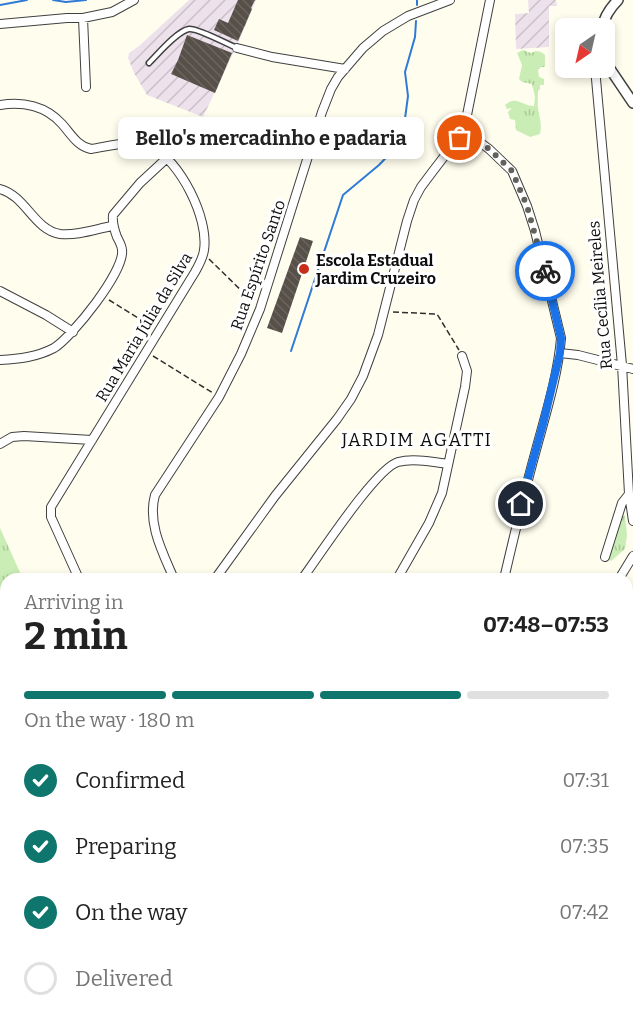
<!DOCTYPE html>
<meta charset="utf-8">
<style>
:root{--surface:#fff;--page:#f6f6f6;--text:#222;--muted:#767676;--line:#e0e0e0;--accent:#0f766e}
body{margin:0;font-family:Bitter,serif;background:var(--page);color:var(--text);height:100vh;display:flex;flex-direction:column;font-size:22px;white-space:nowrap}
*{box-sizing:border-box;margin:0}
p{font-size:20px;color:var(--muted)}
.icon{flex:none;width:33px;height:33px;fill:none;stroke:currentColor;stroke-width:2;stroke-linecap:round;stroke-linejoin:round}
.map{position:relative;flex:1;overflow:hidden}
.panel{position:absolute;left:0px;top:573px;width:633px;height:452px;display:flex;flex-direction:column;background:var(--surface);border-radius:18px 18px 0 0;box-shadow:0 3px 9px #0003}
.panel>*{flex:none}
.needle{width:39px;rotate:214deg}
.controls{position:absolute;left:555px;top:18px;display:grid;gap:12px}
.controls a{display:grid;place-items:center;width:60px;height:60px;border-radius:9px;background:var(--surface);box-shadow:0 3px 9px #0003;font-size:30px}
.pin{position:absolute;display:grid;place-items:center;width:51px;height:51px;color:#fff;margin:-26px;border:3px solid #fff;border-radius:50%;box-shadow:0 2px 6px #0007}
.courier{position:absolute;display:grid;place-items:center;width:60px;height:60px;margin:-30px;border:4px solid #1a73e8;border-radius:50%;background:#fff;color:#222;box-shadow:0 2px 8px #0007}
.bubble{position:absolute;height:42px;border-radius:9px;background:var(--surface);box-shadow:0 3px 9px #0003;font-size:20px;font-weight:700;line-height:42px;text-align:center}
.overview em{font-style:normal;font-weight:700}
.overview div{display:flex;flex-direction:column-reverse}
.overview{display:flex;align-items:center;justify-content:space-between;height:102px;padding:0 24px}
h1{font-size:39px;font-weight:700;line-height:45px}
.bar{display:grid;grid-template-columns:repeat(4,1fr);gap:9px 6px;align-content:center;height:72px;padding:0 24px}
.bar i{height:8px;border-radius:4px;background:var(--line)}
.bar .active{background:var(--accent)}
.bar p{grid-column:span 4}
ol{padding:0 24px;list-style:none}
li{display:flex;align-items:center;gap:18px;height:66px}
li p{margin-inline-start:auto}
li .icon{padding:6px;border-radius:50%;background:var(--accent);color:#fff;stroke-width:4}
li:last-child{color:var(--muted)}
li i{width:33px;height:33px;border:3px solid var(--line);border-radius:50%}
.map>svg:first-child{display:block}
.industrial{fill:url(#industrial-furrows)}
.grass{fill:url(#grass-tufts)}
.lines{fill:none;stroke-linecap:round;stroke-linejoin:round}
.stream{stroke:#2f7ad7;stroke-width:2}
.building{fill:url(#building-back-hatch)}
.service-casing{stroke:#404040;stroke-width:7}
.minor-casing{stroke:#404040;stroke-width:10}
.tertiary-casing{stroke:#404040;stroke-width:12}
.path{stroke:#2f2f2f;stroke-width:1.5;stroke-dasharray:6 3;stroke-linecap:butt}
.service{stroke:#fff;stroke-width:4}
.minor{stroke:#fff;stroke-width:8}
.tertiary{stroke:#fff;stroke-width:9}
.done{stroke:#62615c;stroke-width:6;stroke-dasharray:0 10.8}
.route{stroke:#1a73e8;stroke-width:8}
.poi-dot{fill:#c82d1b;stroke:#fff;stroke-width:2}
.labels{text-anchor:middle;dominant-baseline:central;stroke-width:6;stroke-linejoin:round;paint-order:stroke}
.poi-label{font-size:16px;font-weight:bold;fill:#0d0d0d;stroke:#fff;text-anchor:start}
.street-label{font-size:16px;fill:#0d0d0d;stroke:#fff}
.neighbourhood-label{font-size:18px;letter-spacing:1.5px;fill:#0d0d0d;stroke:#fff}
</style>
<div class="map">
<svg width="633" height="1024" viewBox="0 0 633 1024">
<defs>
<pattern id="industrial-furrows" width="10" height="10" patternUnits="userSpaceOnUse" patternTransform="scale(1.5)"><rect width="10" height="10" fill="#ede1ec"/><path d="M-1 1l2-2M0 10L10 0M9 11l2-2" fill="none" stroke="#cac0c9"/></pattern>
<pattern id="grass-tufts" width="24" height="20" patternUnits="userSpaceOnUse" patternTransform="scale(1.5)"><rect width="24" height="20" fill="#c9edb4"/><path d="M3 7l-1-3M5 7V3M7 7l1-3M15 17l-1-3M17 17v-4M19 17l1-3" fill="none" stroke="#abca9a"/></pattern>
<pattern id="building-back-hatch" width="6" height="6" patternUnits="userSpaceOnUse" patternTransform="scale(1.5)"><rect width="6" height="6" fill="#575049"/><path d="M-1 5l2 2M0 0l6 6M5-1l2 2" fill="none" stroke="#6a645f"/></pattern>
</defs>
<rect width="100%" height="100%" fill="#fffeee"/>
<path class="industrial" d="M189,0H256L239,41L203,117L147,95L134,73L128,58L129,53L139,46Z
M528,0H556L557,6H549V47L516,49L515,14L529,13Z"/>
<path class="grass" d="M523,50L531,53C537,50 541,51 545,55V67H541L538,70L539,77L544,79V85H540V89L538,91C538,98 537,106 539,113C540,121 542,125 540,134L530,137L516,130L515,120L510,119L508,112L512,108L507,109L505,105C517,95 521,106 534,106L535,97L532,84L522,82L519,79L522,65L517,53Z
M619,515L625,516L627,535L625,549L611,561L606,558Z
M0,528L23,579H6V960L0,962Z"/>
<g class="lines">
<path class="stream" d="M53,0L66,2L86,0
M0,5L27,0
M417,5V0
M291,351L343,195L379,165L402,141L408,96L405,72L415,37L416,21
M0,848L6,843"/>
</g>
<path class="building" d="M238,0H255L251,8L252,9L238,41L214,30L219,19L228,23Z
M187,35L232,53L215,93L171,74L178,60Z
M300,237L313,241L282,333L267,328Z"/>
<g class="lines">
<g class="service-casing">
<path id="service" d="M149,63C158,54 177,31 189,29C198,28 227,44 237,48"/>
</g>
<g class="minor-casing">
<path id="minor" d="M83,18L86,87
M0,24L67,18H83L112,12L134,0
M237,48L272,57L345,69
M595,68L622,365L629,494L633,521
M0,105C23,101 46,106 62,124C71,134 77,146 91,149C107,147 135,138 151,146C180,161 209,218 204,250C203,258 199,265 195,272L51,507V517L79,579
M463,135L478,141L489,149L512,171L527,206L535,231L561,338C558,375 546,413 536,450C524,493 514,536 504,579
M0,189C26,196 34,230 60,234C77,236 96,229 112,226
M0,291L46,315L73,332
M560,353L578,355L633,369
M0,360C19,359 37,357 54,348C72,337 125,271 122,250C122,246 119,241 117,237C114,229 112,223 113,215L140,183L167,158
M0,444L12,437L24,436L92,440
M605,557L622,503L629,494
M174,579C163,553 147,524 155,495L219,397L241,354L260,309L322,112L331,89L338,77L363,48L383,31L408,16L450,0
M215,579L275,496L337,419L351,399L363,376L378,335L407,221L414,200L421,187L433,171L456,141L463,135L490,0
M302,579C319,556 376,468 398,462C413,458 433,462 448,464
M397,579L429,523L442,493L465,387L467,371L462,356
M619,579L633,556
M627,820L633,806
M627,848L633,858
M627,933H633
M0,1008L6,1006
M627,1014L633,1013
M61,1018L64,1024
M293,1024L296,1018
M391,1024L489,1018"/>
</g>
<g class="tertiary-casing">
<path id="tertiary" d="M602,28C604,18 611,7 618,0
M604,60L633,103"/>
</g>
<path class="path" d="M209,259L253,302
M109,300L151,326
M393,312L437,314L459,350
M153,356L213,393
M180,1024L186,1018"/>
<use href="#service" class="service"/>
<use href="#minor" class="minor"/>
<use href="#tertiary" class="tertiary"/>
</g>
<g class="lines">
<path class="done" d="M460,138L463,135L478,141L489,149L512,171L527,206L545,271"/>
<path class="route" d="M521,504L543,424L560,353L561,338L545,271"/>
</g>
<circle class="poi-dot" cx="304" cy="269" r="6"/>
<g class="labels">
<g class="poi-label">
<text x="316" y="260">Escola Estadual<tspan x="316" dy="18">Jardim Cruzeiro</tspan></text>
</g>
<g class="street-label">
<text transform="translate(258 265) rotate(-71)">Rua Espírito Santo</text>
<text transform="translate(600 295) rotate(-95)">Rua Cecília Meireles</text>
<text transform="translate(144 327) rotate(-59)">Rua Maria Júlia da Silva</text>
</g>
<g class="neighbourhood-label">
<text x="417" y="440">JARDIM AGATTI</text>
</g>
</g>
</svg>
<div class="controls">
<a><svg class="needle" viewBox="-14 -14 28 28"><path d="M0-13l5 13h-10z" fill="#e53935"/><path d="M0 13l5-13h-10z" fill="#767676"/></svg></a>
</div>
<div class="pin" style="left:460px;top:138px;background:#ea580c"><svg class="icon" aria-label="bag" viewBox="0 0 24 24"><path d="M5 8h14l-1 12H6zM9 8a3 3 0 0 1 6 0"/></svg></div>
<div class="pin" style="left:521px;top:504px;background:#1f2937"><svg class="icon" aria-label="home" viewBox="0 0 24 24"><path d="M3 11l9-7 9 7M6 9v11h12V9"/></svg></div>
<div class="courier" style="left:545px;top:271px"><svg class="icon" aria-label="bike" viewBox="0 0 24 24"><circle cx="6" cy="16" r="4"/><circle cx="18" cy="16" r="4"/><path d="M6 16l4-8h5l3 8M10 8l3 8H6M13 5h3"/></svg></div>
<div class="bubble" style="left:118px;top:117px;width:306px">Bello's mercadinho e padaria</div>
<section class="panel">
<div class="overview"><div><h1>2 min</h1><p>Arriving in</p></div><em>07:48–07:53</em></div>
<div class="bar"><i class="active"></i><i class="active"></i><i class="active"></i><i></i><p>On the way · 180 m</p></div>
<ol>
<li><svg class="icon" aria-label="check" viewBox="0 0 24 24"><path d="M5 12l5 5 9-10"/></svg>Confirmed<p>07:31</p></li>
<li><svg class="icon" aria-label="check" viewBox="0 0 24 24"><path d="M5 12l5 5 9-10"/></svg>Preparing<p>07:35</p></li>
<li><svg class="icon" aria-label="check" viewBox="0 0 24 24"><path d="M5 12l5 5 9-10"/></svg>On the way<p>07:42</p></li>
<li><i></i>Delivered</li>
</ol>
</section>
</div>
